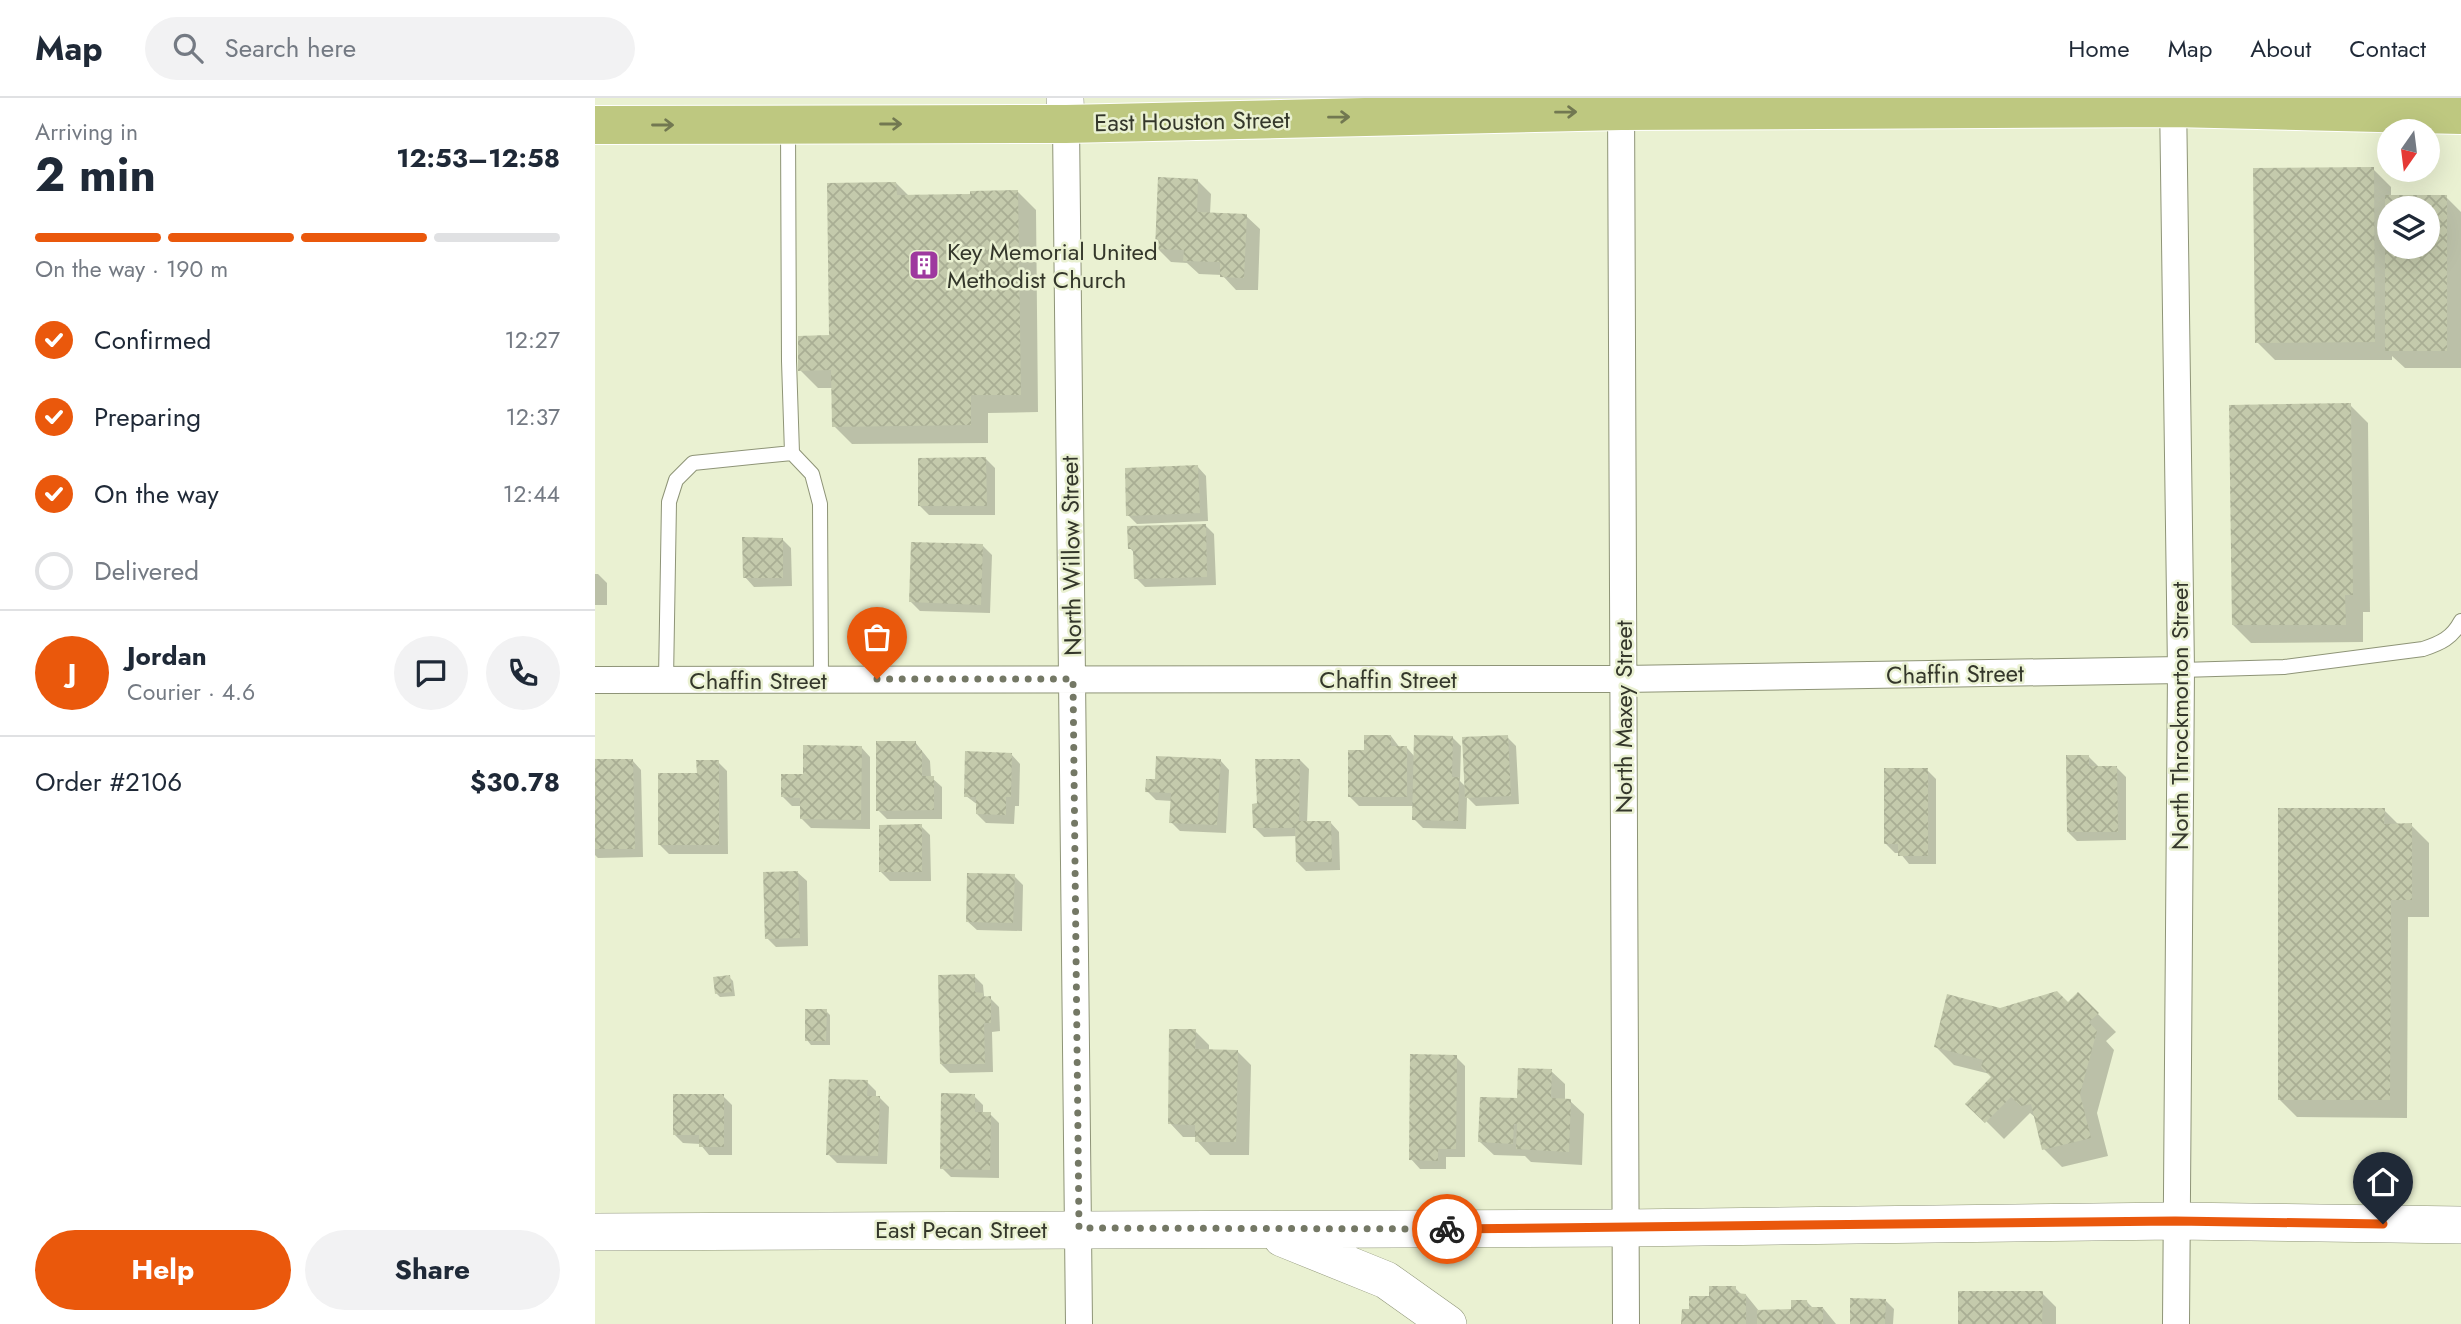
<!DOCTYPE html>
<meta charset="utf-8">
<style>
:root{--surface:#fff;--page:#f2f2f3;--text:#1f2937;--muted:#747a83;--line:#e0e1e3;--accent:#ea580c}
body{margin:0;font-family:Jost,sans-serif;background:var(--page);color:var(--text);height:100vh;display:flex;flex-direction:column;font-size:26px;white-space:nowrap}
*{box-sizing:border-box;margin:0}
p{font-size:23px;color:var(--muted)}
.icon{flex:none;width:38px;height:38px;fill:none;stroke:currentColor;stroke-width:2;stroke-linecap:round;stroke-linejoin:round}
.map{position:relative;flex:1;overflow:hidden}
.drawer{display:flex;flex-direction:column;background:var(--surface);width:595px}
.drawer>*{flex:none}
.needle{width:46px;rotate:194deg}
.buttons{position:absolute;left:1782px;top:21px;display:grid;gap:14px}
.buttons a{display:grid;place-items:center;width:63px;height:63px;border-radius:50%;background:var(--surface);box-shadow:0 7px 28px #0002;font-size:35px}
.pin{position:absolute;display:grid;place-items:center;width:60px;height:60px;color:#fff;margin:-72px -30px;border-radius:50% 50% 50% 0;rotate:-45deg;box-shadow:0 0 7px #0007}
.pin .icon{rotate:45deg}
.courier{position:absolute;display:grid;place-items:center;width:70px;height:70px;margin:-35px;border:5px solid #ea580c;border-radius:50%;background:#fff;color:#222;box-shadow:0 2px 9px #0007}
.overview em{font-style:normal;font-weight:700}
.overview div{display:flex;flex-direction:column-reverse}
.overview{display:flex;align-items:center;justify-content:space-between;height:119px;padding:0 35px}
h1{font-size:46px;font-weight:700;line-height:52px}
.bar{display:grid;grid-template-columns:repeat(4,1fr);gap:10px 7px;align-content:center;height:84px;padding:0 35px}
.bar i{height:9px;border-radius:5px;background:var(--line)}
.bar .on{background:var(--accent)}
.bar p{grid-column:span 4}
.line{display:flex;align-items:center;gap:18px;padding:0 35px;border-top:2px solid var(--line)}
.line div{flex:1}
.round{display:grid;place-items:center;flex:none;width:74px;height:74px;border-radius:37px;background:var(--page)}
ol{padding:0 35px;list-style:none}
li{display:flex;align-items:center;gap:21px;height:77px}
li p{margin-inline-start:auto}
li .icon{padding:7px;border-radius:50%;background:var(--accent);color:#fff;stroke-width:4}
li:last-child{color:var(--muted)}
li i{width:38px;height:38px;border:4px solid var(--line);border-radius:50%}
.action{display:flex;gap:14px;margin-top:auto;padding:14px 35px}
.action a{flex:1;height:80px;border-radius:42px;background:var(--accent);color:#fff;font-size:28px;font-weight:700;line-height:80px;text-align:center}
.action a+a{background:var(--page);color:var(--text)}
header{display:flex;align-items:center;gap:42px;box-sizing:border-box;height:98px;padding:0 35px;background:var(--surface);border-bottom:2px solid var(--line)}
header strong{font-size:33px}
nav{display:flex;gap:38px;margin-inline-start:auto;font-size:24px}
.search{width:490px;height:63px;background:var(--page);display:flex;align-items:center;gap:18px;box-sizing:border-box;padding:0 24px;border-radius:38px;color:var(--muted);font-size:26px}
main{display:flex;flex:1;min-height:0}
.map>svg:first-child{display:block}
.shadow{fill:#0003;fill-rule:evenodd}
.building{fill:url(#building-cross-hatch);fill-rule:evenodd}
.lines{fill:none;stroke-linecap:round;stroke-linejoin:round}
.lane-casing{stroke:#8e9477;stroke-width:16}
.street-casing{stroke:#8e9477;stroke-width:28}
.secondary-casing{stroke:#8e9477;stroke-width:38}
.primary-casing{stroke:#fff;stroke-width:40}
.lane{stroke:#fff;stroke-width:14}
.street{stroke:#fff;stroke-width:26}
.secondary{stroke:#fff;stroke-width:37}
.primary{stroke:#bec880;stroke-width:38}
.oneway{stroke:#727851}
.done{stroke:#747865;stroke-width:7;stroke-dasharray:0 12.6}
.route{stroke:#ea580c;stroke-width:9}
.labels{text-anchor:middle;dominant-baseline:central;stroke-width:5;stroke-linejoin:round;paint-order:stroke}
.street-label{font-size:24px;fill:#34372b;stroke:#eaf1d2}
.poi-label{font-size:24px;fill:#34372b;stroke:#eaf1d2;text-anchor:start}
</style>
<header>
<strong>Map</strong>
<div class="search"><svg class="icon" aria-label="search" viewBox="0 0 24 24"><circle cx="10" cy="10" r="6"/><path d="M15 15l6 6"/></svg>Search here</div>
<nav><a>Home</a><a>Map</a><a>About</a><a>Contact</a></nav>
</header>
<main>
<section class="drawer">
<div class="overview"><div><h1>2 min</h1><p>Arriving in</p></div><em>12:53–12:58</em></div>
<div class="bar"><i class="on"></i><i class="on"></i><i class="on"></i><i></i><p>On the way · 190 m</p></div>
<ol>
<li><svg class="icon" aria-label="check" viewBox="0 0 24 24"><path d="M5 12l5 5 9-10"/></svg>Confirmed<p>12:27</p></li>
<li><svg class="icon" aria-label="check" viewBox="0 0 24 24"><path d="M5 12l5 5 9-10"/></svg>Preparing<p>12:37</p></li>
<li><svg class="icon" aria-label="check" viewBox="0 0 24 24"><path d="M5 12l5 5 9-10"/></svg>On the way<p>12:44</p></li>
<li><i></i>Delivered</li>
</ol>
<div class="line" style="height:126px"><b class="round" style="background:var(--accent);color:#fff">J</b><div><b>Jordan</b><p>Courier · 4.6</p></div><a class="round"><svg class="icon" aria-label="chat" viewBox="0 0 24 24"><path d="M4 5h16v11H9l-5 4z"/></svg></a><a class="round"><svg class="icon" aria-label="phone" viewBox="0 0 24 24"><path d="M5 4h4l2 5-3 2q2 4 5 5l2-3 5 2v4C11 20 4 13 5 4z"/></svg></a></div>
<div class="line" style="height:91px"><div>Order #2106</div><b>$30.78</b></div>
<div class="action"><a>Help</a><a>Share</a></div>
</section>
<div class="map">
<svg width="1866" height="1226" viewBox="0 0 1866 1226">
<defs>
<pattern id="building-cross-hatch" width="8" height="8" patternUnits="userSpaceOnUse" patternTransform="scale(1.75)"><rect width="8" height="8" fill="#c4caac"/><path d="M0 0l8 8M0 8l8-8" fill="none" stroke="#a9ae94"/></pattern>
</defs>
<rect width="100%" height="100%" fill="#eaf1d2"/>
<path class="shadow" d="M1778,71L1796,89V99H1851L1866,114V270H1810L1797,258V262H1680L1662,244ZM1794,110H1832V149H1794Z
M602,82L616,96L615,116L651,118L665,131L663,192H641L627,177L604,176L592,165L576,164L562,150Z
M301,85L314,98H377L423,94L441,112L443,314L393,315V345L257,346L239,328L238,290H223L205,272L236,239Z
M1755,307L1773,325L1775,514H1768V544L1656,545L1638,527Z
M391,361L400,370V417H334L325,408Z
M602,368L611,378L613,423L542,426L533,417Z
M610,427L619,436L621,487L550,489L541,480L540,456L535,450Z
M187,441L196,450L197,488L159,489L150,479Z
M388,448L397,457L395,515L325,513L316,504Z
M0,476H3L12,485V507H0Z
M796,638L805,650H812L820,659L857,639L866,648L865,683L871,689L912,639L921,648L924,706L881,708L872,699L871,731L828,730L819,721V708H764L755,699L770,653Z
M320,644L335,663L336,679L347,689V721H292L283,712Z
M266,649L275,659V731L216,730L207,721V708H197L188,699L209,678Z
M416,656L425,666L424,708H420L419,726L391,725L382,716L383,707L371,698Z
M1494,659L1503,668L1522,670L1531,679V742L1482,743L1473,734Z
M37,662L46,672L48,759L3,760L0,757V663Z
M625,662L634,672L631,735L585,733L576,724L577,703L561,702L552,693L561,683Z
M705,662L714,671L712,725L735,724L744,734L745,772L711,773L702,764V738L669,739L660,730L663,706Z
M123,664L132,673L133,756H74L65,747Z
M1332,672L1341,681V766H1314L1305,755H1300L1291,746Z
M1789,712L1804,727H1816L1834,745V819H1813L1812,1020L1702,1019L1684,1001Z
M326,728L335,737L336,783H295L286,774Z
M202,774L212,783L213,848L181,849L172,840Z
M419,778L428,787L427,833L382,832L372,823Z
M379,878L388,887L389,898L395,900L404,909L405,933L397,934L398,974L355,975L346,966Z
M134,879L138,883L140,898L125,899L121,895Z
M1483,896L1521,934L1511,943L1519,952L1502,1015L1513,1058L1467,1069L1449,1051L1441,1020L1435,1015L1409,1041L1391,1023L1399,979L1395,976L1359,967L1341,949L1405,911L1473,907Z
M231,913L235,917V947H216L212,942Z
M600,933L614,947V953H642L656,967L654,1057H615L602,1043V1039H588L575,1025Z
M861,959L870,968V1059H851V1071H825L816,1061Z
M956,973L970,986V1002L975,1003L989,1016L987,1067L936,1064L930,1058L899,1057L885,1044L924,1002Z
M272,984L281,993V1000H285L294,1009L292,1066L242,1065L233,1056Z
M128,998L137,1007V1057H114L105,1046L88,1045L79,1036Z
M379,998L388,1007V1016H395L404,1025V1080L356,1079L347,1070Z
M1140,1190L1147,1197H1151L1164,1213H1198L1212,1204L1218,1210H1228L1241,1226H1088L1096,1213L1116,1200Z
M1447,1195L1461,1209V1226H1365Z
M1290,1202L1299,1211L1298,1226H1256Z"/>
<path class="building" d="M1779,69L1780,244L1660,245L1658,70Z
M563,79L603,81L602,114L652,116L649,180L625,179V164L588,163L589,152L560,151Z
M301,84L302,97L375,96V93L423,92L426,297H376V327L237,329L236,272L203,273V238L234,237L232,85Z
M1790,97H1852V253H1790ZM1794,110H1832V149H1794Z
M1756,305L1758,497H1750L1751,527H1637L1634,307Z
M391,359L392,408H323V360Z
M603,367L605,415L531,418L530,370Z
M611,426L612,479L539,481L538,451H533L532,428Z
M147,439L188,440V480H148Z
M316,444L388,446L386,507L314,504Z
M769,637H796V648H812V699H753V652H769Z
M819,637L858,638L857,679H864L863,723L817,722Z
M913,637L916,698L870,700L867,639Z
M281,643H321V652H327V678H339V712L281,713Z
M208,647L267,648L266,722L205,721V700L186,699V676H208Z
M370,653L417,655L416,699H411V717L381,716V699H369Z
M1471,657H1494V668H1522L1523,734H1472Z
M561,658L626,661L622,727L574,725L576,695L550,694L551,681H560Z
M0,661H38L40,751H0Z
M660,661H705L704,723H736L737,764H701L700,730H658L657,706L662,705Z
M101,662H124V747H63V675H102Z
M1289,670H1333V758H1303V746H1289Z
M1683,710H1790L1789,726L1817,725V802H1796L1795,1002H1683Z
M327,726V774H284V727Z
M203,773L205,840L170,841L168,774Z
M372,775L420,776L418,825L371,824Z
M380,876V894L388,895V899L396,898V925H389L390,966H345L343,877Z
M135,877L137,894L120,896L118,879Z
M1462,893L1473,904L1483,894L1504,915L1494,924L1502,933L1485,996L1496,1040L1447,1052L1436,1006L1426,1008L1416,999L1390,1025L1370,1006L1396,979L1386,969L1388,962L1339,949L1352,896L1405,910Z
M210,911H232L231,943H210Z
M574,931H601L600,951L643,952L641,1044H600V1027L573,1026Z
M815,956L862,957L861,1051H843V1063L814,1062Z
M923,970L957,971L956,1000L976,1001L974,1054L921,1051L922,1026H919L918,1046L883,1044L885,999L922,1000Z
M234,981L273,982L272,998H285L283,1058L231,1057Z
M346,995L380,996V1014H396L395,1072L345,1071Z
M78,996H129V1049H104V1037H78Z
M1114,1188H1141V1195L1151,1196V1226H1086L1087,1211H1094V1198H1114Z
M1363,1193H1448L1447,1226H1363Z
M1255,1200L1291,1201L1290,1226H1255Z
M1196,1202H1212L1213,1209H1228V1226H1162V1212L1196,1211Z"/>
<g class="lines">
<g class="lane-casing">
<path id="lane" d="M193,28L194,263L197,355L217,376L225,406L226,581
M1586,572L1689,569L1828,551C1846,545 1857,540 1866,523
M71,582L74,404L81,382L98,365L197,355"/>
</g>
<g class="street-casing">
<path id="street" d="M1026,0L1031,1226
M1578,0L1586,572L1581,1226
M471,26L484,1226
M0,582L1028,581L1586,572"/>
</g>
<g class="secondary-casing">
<path id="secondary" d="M470,0L471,26
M0,1134L1031,1130L1580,1123L1866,1127
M687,1140L791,1182L853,1226"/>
</g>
<g class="primary-casing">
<path id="primary" d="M0,27L471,26L1026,13L1578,10L1866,17"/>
</g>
<use href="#lane" class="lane"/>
<use href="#street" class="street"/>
<use href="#secondary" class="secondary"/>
<use href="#primary" class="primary"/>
</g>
<defs><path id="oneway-shaft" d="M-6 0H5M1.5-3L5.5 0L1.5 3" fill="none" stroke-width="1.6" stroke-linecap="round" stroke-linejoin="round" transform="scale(1.75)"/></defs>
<g class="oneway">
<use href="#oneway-shaft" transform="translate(971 14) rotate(-1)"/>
<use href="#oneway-shaft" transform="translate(744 19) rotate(-1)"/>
<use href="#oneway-shaft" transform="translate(296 26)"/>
<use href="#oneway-shaft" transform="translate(68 27)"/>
</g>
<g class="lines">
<path class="done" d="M282,581H478L484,1130L852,1131"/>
<path class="route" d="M852,1131L1580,1123L1788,1126"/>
</g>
<defs>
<g id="building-square" transform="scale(1.575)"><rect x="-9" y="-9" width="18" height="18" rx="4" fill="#9e399f" stroke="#eaf1d2"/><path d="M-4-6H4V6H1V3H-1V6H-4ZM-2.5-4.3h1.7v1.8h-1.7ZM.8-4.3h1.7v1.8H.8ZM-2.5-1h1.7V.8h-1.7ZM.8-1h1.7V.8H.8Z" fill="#fff"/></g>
</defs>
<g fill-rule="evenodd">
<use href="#building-square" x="329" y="167"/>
</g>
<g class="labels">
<g class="street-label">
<text transform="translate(597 23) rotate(-1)">East Houston Street</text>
<text transform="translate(476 458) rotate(-91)">North Willow Street</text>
<text transform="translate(1360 576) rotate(-1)">Chaffin Street</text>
<text x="793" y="581">Chaffin Street</text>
<text x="163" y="582">Chaffin Street</text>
<text transform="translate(1584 618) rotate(-90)">North Throckmorton Street</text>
<text transform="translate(1028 619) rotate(-90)">North Maxey Street</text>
<text x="366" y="1131">East Pecan Street</text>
</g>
<g class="poi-label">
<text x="352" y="153">Key Memorial United<tspan x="352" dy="28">Methodist Church</tspan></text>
</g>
</g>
</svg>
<div class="buttons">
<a><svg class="needle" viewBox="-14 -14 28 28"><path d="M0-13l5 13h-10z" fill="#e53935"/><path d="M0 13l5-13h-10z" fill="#747a83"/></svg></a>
<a><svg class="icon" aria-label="layers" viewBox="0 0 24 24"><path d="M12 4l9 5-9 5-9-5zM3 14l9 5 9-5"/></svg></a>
</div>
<div class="pin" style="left:282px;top:581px;background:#ea580c"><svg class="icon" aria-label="bag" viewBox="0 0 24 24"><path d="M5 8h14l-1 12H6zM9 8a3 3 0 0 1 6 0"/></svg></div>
<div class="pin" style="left:1788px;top:1126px;background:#1f2937"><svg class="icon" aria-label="home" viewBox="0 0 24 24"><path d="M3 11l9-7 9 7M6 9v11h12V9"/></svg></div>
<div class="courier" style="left:852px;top:1131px"><svg class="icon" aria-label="bike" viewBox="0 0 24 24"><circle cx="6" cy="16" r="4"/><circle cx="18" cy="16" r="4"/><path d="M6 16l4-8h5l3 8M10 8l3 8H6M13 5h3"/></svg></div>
</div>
</main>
